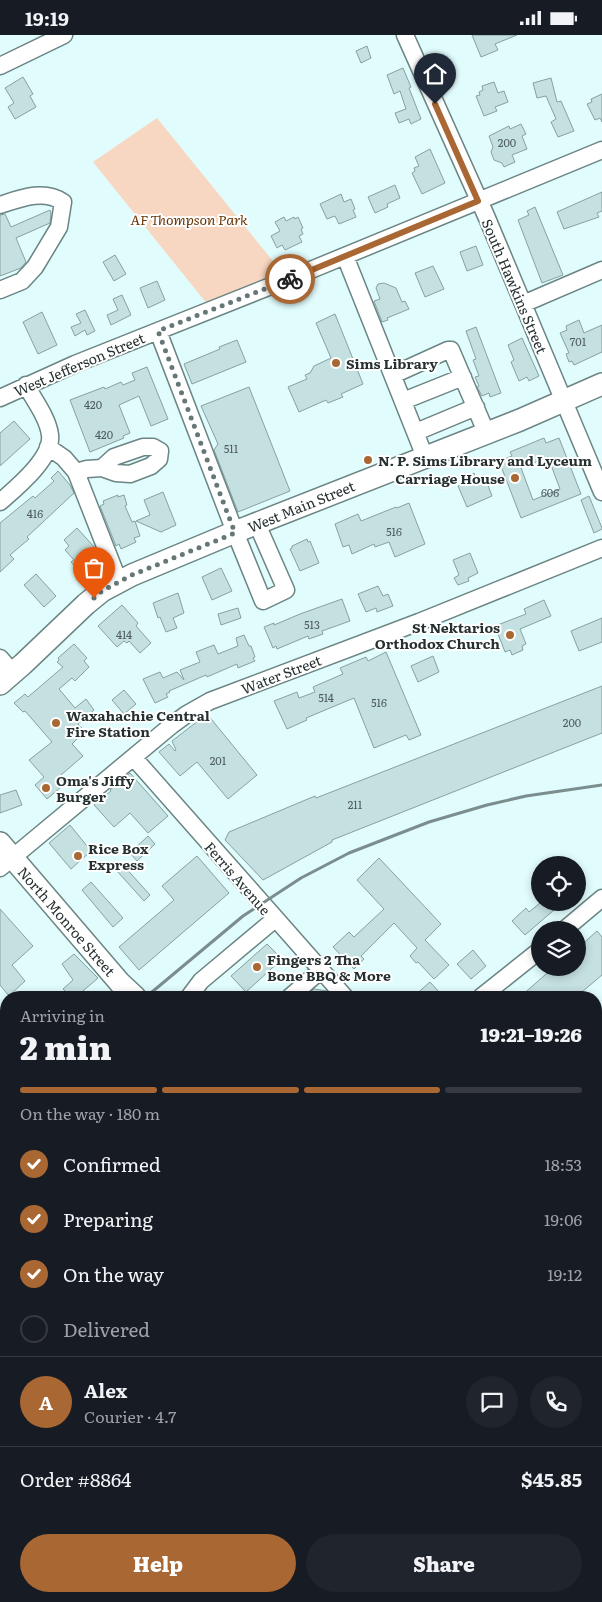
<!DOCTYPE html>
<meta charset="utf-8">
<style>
:root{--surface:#171b24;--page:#20242c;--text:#f1f3f6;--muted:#9ea1a6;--line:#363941;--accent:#a96733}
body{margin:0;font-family:Literata,serif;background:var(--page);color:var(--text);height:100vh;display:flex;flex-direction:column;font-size:19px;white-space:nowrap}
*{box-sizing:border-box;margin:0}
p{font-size:16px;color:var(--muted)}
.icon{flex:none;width:28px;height:28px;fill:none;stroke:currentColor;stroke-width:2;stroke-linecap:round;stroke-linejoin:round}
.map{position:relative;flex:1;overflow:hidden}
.details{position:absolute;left:0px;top:956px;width:602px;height:611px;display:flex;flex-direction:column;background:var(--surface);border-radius:20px 20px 0 0;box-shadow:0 2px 8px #0003}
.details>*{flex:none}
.controls{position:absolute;left:531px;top:821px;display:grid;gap:10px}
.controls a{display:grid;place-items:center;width:55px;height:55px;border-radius:50%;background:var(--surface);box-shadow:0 2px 8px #0003;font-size:25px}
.pin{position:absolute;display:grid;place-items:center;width:42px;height:42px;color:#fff;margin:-51px -21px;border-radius:50% 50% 50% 0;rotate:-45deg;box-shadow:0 0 5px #0007}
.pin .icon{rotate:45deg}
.courier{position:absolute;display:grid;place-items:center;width:50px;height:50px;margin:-25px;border:4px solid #a96733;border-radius:50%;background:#fff;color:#222;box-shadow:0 1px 6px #0007}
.summary em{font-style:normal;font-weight:800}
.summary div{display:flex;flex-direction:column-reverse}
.summary{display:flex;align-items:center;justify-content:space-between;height:85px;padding:0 20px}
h1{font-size:32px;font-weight:800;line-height:38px}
.bar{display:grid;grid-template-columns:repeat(4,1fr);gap:8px 5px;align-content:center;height:60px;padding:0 20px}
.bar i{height:6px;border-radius:4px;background:var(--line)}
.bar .current{background:var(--accent)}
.bar p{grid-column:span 4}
.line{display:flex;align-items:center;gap:12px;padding:0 20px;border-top:1px solid var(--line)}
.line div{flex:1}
.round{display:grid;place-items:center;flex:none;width:52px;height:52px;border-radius:26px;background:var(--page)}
ol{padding:0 20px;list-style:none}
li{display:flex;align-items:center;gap:15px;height:55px}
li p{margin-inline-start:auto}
li .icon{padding:5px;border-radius:50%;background:var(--accent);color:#fff;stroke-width:4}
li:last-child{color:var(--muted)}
li i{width:28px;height:28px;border:2px solid var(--line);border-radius:50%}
.cta{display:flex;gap:10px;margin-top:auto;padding:10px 20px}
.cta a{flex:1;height:58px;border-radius:30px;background:var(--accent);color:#fff;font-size:20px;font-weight:800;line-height:58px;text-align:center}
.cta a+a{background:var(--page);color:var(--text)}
.status{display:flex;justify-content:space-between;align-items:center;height:35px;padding:0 25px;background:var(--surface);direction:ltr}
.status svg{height:14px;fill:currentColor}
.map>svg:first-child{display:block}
.green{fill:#f7d7c1}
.building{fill:#c5e0e0;stroke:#87a0a0;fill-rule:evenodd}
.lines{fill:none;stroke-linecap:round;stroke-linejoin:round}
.minor-casing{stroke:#6b8484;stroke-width:19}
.major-casing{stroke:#6b8484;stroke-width:24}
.minor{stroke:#fff;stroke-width:16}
.major{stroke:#fff;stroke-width:21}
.rail{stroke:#7b8d8d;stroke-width:3}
.done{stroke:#677777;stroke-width:5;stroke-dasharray:0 9}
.route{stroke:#a96733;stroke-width:6}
.poi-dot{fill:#a96733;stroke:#fff;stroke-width:2}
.labels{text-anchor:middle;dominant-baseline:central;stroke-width:4;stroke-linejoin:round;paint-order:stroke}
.number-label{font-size:11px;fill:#4e5c5c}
.park-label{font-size:14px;font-style:italic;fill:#6a3706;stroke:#fff}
.street-label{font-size:14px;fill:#263030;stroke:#fff}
.poi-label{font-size:14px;font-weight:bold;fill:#263030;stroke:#fff;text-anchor:start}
</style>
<div class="status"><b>19:19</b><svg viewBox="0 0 49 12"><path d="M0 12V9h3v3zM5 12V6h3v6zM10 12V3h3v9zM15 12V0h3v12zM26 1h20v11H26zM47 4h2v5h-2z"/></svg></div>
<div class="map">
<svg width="602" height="1567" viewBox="0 0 602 1567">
<rect width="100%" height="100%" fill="#e1fcfc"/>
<path class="green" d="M157,83L285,241L208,270L93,127Z"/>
<path class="building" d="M472,0H517L495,9L498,15L481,22Z
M367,11L371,23L361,28L356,16Z
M403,33L411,52L409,53L421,84L411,89L409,84L399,88L395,78L406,74L400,56L394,59L387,40Z
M23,42L33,59L30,61L36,72L15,84L8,72L14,68L5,53Z
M551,43L557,67L561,66L574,96L558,102L551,87L556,84L546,61L537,63L533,48Z
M494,47L498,58L504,56L508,67L495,72L497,76L484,81L476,61L480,60L479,57L483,55L482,51Z
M602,59V87L600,83L595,85L587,69L592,67L591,64Z
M521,89L526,99L522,101L527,114L512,120L515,127L504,132L502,128L494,125L491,117L493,112L489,101L509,91L510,94Z
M430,114L445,148L422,159L412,138L415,136L414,133L419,131L415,122Z
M395,150L400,163L387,169L388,172L375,178L368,162Z
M602,157V176L597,178L599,182L564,194L557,177Z
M341,159L344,167L351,164L355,174L353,175L356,182L339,189L335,181L327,184L320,169Z
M535,172L563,240L542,248L518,185L529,180L527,176Z
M50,175L51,178L50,188L16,203L26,227L21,233L0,241V180L5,179L11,192Z
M284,182L286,186L294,182L295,184L298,182L303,193L301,194L303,199L299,201L302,207L285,215L282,210L277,213L271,201L280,196L275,187Z
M476,211L483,230L467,236L460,217Z
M115,220L126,239L114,246L103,227Z
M433,231L444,254L425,262L415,238Z
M157,246L165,265L148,273L140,253Z
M384,248L396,253L402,267L405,266L409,274L387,283L388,285L382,287L374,266L380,264L376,253L378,249Z
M122,260L131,280L111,290L107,280L118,275L113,264Z
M85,275L95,296L87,300L85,295L75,301L71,292L81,288L76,279Z
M42,277L57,310L38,319L23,287Z
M335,279L363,349L341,359L343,362L328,368L326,365L299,377L288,352L307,344L305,340L310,338L314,331L331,323L316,288Z
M579,285L584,298L602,290V317L574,330L572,326L569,327L566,319L569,318L560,298L567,295L566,291Z
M476,292L501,358L490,362L489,358L482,361L477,352L479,351L475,342L479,341L473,325L476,324L466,296Z
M522,303L539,341L529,346L527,342L519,346L511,327L514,325L508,310Z
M237,305L246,327L192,349L184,329L220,314L219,312Z
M147,332L168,384L151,391L139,361L119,370L130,398L123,401L124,403L90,417L70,365L104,352L105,354L121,347L123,350L135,345L132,338Z
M249,352L290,456L238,477L214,415L218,409L201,371Z
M14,386L30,404L0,431V398Z
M544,403L546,408L559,403L581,459L521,483L499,426L512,421L510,417ZM548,422L560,454L533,465L521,433Z
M58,436L70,450L74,458L27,502L29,504L10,520L14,524L0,537V488L33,461L35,463L54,446L51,443Z
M474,438L476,444L484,440L492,461L467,472L458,451L464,448L462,443Z
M163,457L176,490L161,497L136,486L150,480L144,465Z
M118,460V462L124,460L127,470L125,471L132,487L135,486L140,501L134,503L136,507L121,514L119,509L116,511L100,471L104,469L103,466Z
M589,461L602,493V494L594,498L581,465Z
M409,468L425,509L395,522L389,507L375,512L374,509L352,519L349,510L343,512L335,489L358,479L361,486L396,472L397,473Z
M77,493L95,513L97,518L95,519L101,529L96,534L94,532L84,541L71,527L74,525L65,515L69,511L64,505Z
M307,504L308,507L310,506L319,528L300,536L290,514L292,513V511Z
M470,518L478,538L468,543L469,546L458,550L454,543L459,540L453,525Z
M221,533L232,556L212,565L202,542Z
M36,539L56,561L44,572L24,550Z
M378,551L383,561L388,559L393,571L377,577L376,573L366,577L358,559Z
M178,558L184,578L173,583L177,593L166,597L160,582L158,583L153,568Z
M342,564L350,586L322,596L323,599L309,604L308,601L277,614L276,611L273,613L264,592L274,588V590L300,579Z
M544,565L551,581L520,594L526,609L522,611L523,615L512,620L510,615L505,617L495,591L526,579L524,574Z
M122,570L138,588L136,591L151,608L140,618L129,606L127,608L124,606L117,612L98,591Z
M238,573L241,583L221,590L218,579Z
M602,583V607L579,616L571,596Z
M244,600L249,611H251L255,622L253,623L255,626L238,633L237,629L207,642L206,640L169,656L170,657L166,659L168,662L155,668L143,644L160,637L163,643L177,637L184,645L180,635L200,627L196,617L214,610L218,619L238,611L236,603Z
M74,609L87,623L84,626L89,632L75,646L72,643L59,654L75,673L86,664L94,675L78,689L85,696L72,709L83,721L61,740L67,747L47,764L35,750L44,742L29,725L52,707L25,676L23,677L14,668L25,659L28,662L63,632L57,627L59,625L58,623Z
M386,617L421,700L409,705L406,700L374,713L354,663L306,683L307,685L287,694L274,666L297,657L299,663L315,657L313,652L343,639L340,633L366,622L368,626Z
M433,621L439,637L418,647L411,631Z
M602,651V698L332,805V807L263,845L225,805L229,797L315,761L316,763Z
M124,655L136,669L124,679L112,665Z
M207,679L257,740L228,764L197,727L180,741L159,717L169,709L175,716L176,715L172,706Z
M130,738L168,781L148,798L130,778L114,792L94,770L111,756L110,755Z
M16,755L22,770L0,778V760Z
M70,790L91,816L71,834L49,808Z
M148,801L155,809L137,826L130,818Z
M197,821L229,858L139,935L119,912L174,865L162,851Z
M379,823L441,889L425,905L449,930L434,944L418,927L416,928L410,921L417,913L394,888L361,921L364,924L354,934L333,912L349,897L354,902L384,874L357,845Z
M123,830L150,860L144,866L117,836Z
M91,847L123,883L113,892L82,855Z
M540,868H562L525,900L512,886L526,873L529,877Z
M0,874L33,911L12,930L25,946L9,961L0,950Z
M597,896L602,902V940L576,962H520L554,932H578V913Z
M267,909L282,924L246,957L231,941Z
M473,915L486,931L471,944L457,929Z
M74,919L98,943L76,962H71L63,954L73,945L62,929Z
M430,947L440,958L436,962H413Z
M314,954L327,956L332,962H305Z"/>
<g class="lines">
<g class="minor-casing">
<path id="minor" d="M405,0L487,183L602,457
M0,31L64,0
M0,170C21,163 44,154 63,167L59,192L35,232L22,246L0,255
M345,221L425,422
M523,269L602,235
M158,296L235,497L263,566L286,555L257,489
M393,340L448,315H451L486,397
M0,363L75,329L301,239L602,115
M403,366L463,342
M416,397L476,372
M48,412L64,423L76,437L119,547
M76,437L87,434L102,433L116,438L130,439L151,431L159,424L160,416L153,412H143L114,422L102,433
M0,467C16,453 53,423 50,400C48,383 34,365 26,350
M0,623L13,638
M134,723L345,962
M0,833L172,690L187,679L210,666L419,587L602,513
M564,895L602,863
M189,962L201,946L275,884
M290,962L321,935
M481,962L540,915
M596,1096L602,1104
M0,1117L6,1112
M596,1124L602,1119
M0,1204L6,1210
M596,1295L602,1300
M596,1341L602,1336
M0,1408L6,1402
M0,1419L6,1426
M596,1465L602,1471
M596,1508L602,1503
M128,1561L133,1567
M449,1561L458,1567
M46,1567L52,1561
M144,1567L151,1561
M278,1567L285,1561
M318,1567L321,1561
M530,1567L537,1561"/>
</g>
<g class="major-casing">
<path id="major" d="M0,649L23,629L86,569L102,556L132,540L235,497L520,385L602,349
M0,808L120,948L135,962
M0,992L6,995
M596,1218L602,1224"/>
</g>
<use href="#minor" class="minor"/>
<use href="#major" class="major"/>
<path class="rail" d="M146,962L243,881L301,843L349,818L429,787L487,770L526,761L602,750
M0,1089L6,1084"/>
</g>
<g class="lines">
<path class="done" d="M94,563L102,556L132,540L235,498L158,296L290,244"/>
<path class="route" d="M290,244L478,166L435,69"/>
</g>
<g class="poi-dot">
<circle cx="336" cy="328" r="5"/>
<circle cx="368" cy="425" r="5"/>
<circle cx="515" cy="443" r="5"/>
<circle cx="510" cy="600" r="5"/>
<circle cx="56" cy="688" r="5"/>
<circle cx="46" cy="753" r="5"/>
<circle cx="78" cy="821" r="5"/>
<circle cx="257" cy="932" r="5"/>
</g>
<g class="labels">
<g class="number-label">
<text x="507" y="107">200</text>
<text x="578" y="306">701</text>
<text x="93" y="369">420</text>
<text x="104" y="399">420</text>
<text x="231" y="413">511</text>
<text x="550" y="457">606</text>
<text x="35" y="478">416</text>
<text x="394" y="496">516</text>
<text x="312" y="589">513</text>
<text x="124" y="599">414</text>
<text x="326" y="662">514</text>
<text x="379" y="667">516</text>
<text x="572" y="687">200</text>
<text x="218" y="725">201</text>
<text x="355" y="769">211</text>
</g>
<g class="park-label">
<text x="189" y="184">AF Thompson Park</text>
</g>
<g class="street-label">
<text transform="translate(515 251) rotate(67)">South Hawkins Street</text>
<text transform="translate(79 329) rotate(-23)">West Jefferson Street</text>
<text transform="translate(301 471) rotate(-22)">West Main Street</text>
<text transform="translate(281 639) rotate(-21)">Water Street</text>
<text transform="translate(238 843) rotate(49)">Ferris Avenue</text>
<text transform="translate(67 886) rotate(49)">North Monroe Street</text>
</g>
<g class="poi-label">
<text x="346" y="328">Sims Library</text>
<text x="378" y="425">N. P. Sims Library and Lyceum</text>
<text x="505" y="443" text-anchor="end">Carriage House</text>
<text x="500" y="592" text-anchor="end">St Nektarios<tspan x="500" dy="16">Orthodox Church</tspan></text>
<text x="66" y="680">Waxahachie Central<tspan x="66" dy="16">Fire Station</tspan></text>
<text x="56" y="745">Oma's Jiffy<tspan x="56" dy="16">Burger</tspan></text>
<text x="88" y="813">Rice Box<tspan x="88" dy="16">Express</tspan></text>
<text x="267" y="924">Fingers 2 Tha<tspan x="267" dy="16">Bone BBQ &amp; More</tspan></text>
</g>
</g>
</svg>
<div class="controls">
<a><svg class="icon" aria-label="locate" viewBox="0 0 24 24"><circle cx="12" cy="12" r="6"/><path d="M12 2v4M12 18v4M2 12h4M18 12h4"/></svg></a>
<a><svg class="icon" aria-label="layers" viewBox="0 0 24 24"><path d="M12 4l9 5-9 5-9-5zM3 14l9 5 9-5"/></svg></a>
</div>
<div class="pin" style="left:94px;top:563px;background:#ea580c"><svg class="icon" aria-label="bag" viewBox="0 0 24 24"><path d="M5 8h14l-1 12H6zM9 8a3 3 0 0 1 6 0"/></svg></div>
<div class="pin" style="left:435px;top:69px;background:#1f2937"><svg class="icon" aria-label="home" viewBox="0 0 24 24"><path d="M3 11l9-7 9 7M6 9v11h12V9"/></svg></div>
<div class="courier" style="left:290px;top:244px"><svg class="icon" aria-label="bike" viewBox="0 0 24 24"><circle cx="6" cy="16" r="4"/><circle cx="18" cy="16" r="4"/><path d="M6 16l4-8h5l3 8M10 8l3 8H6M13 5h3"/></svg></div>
<section class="details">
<div class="summary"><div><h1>2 min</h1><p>Arriving in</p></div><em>19:21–19:26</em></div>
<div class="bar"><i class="current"></i><i class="current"></i><i class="current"></i><i></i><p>On the way · 180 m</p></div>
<ol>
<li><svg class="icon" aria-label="check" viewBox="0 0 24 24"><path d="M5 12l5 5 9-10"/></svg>Confirmed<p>18:53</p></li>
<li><svg class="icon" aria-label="check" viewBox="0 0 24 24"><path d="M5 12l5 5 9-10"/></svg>Preparing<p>19:06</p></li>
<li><svg class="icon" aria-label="check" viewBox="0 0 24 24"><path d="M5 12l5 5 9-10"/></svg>On the way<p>19:12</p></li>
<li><i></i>Delivered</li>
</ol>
<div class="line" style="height:90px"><b class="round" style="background:var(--accent);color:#fff">A</b><div><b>Alex</b><p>Courier · 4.7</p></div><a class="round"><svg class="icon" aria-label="chat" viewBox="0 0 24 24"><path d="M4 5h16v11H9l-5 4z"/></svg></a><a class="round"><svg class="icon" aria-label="phone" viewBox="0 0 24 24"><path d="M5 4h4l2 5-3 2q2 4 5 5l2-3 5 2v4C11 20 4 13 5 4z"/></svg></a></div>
<div class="line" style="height:65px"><div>Order #8864</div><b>$45.85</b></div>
<div class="cta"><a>Help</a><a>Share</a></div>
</section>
</div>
